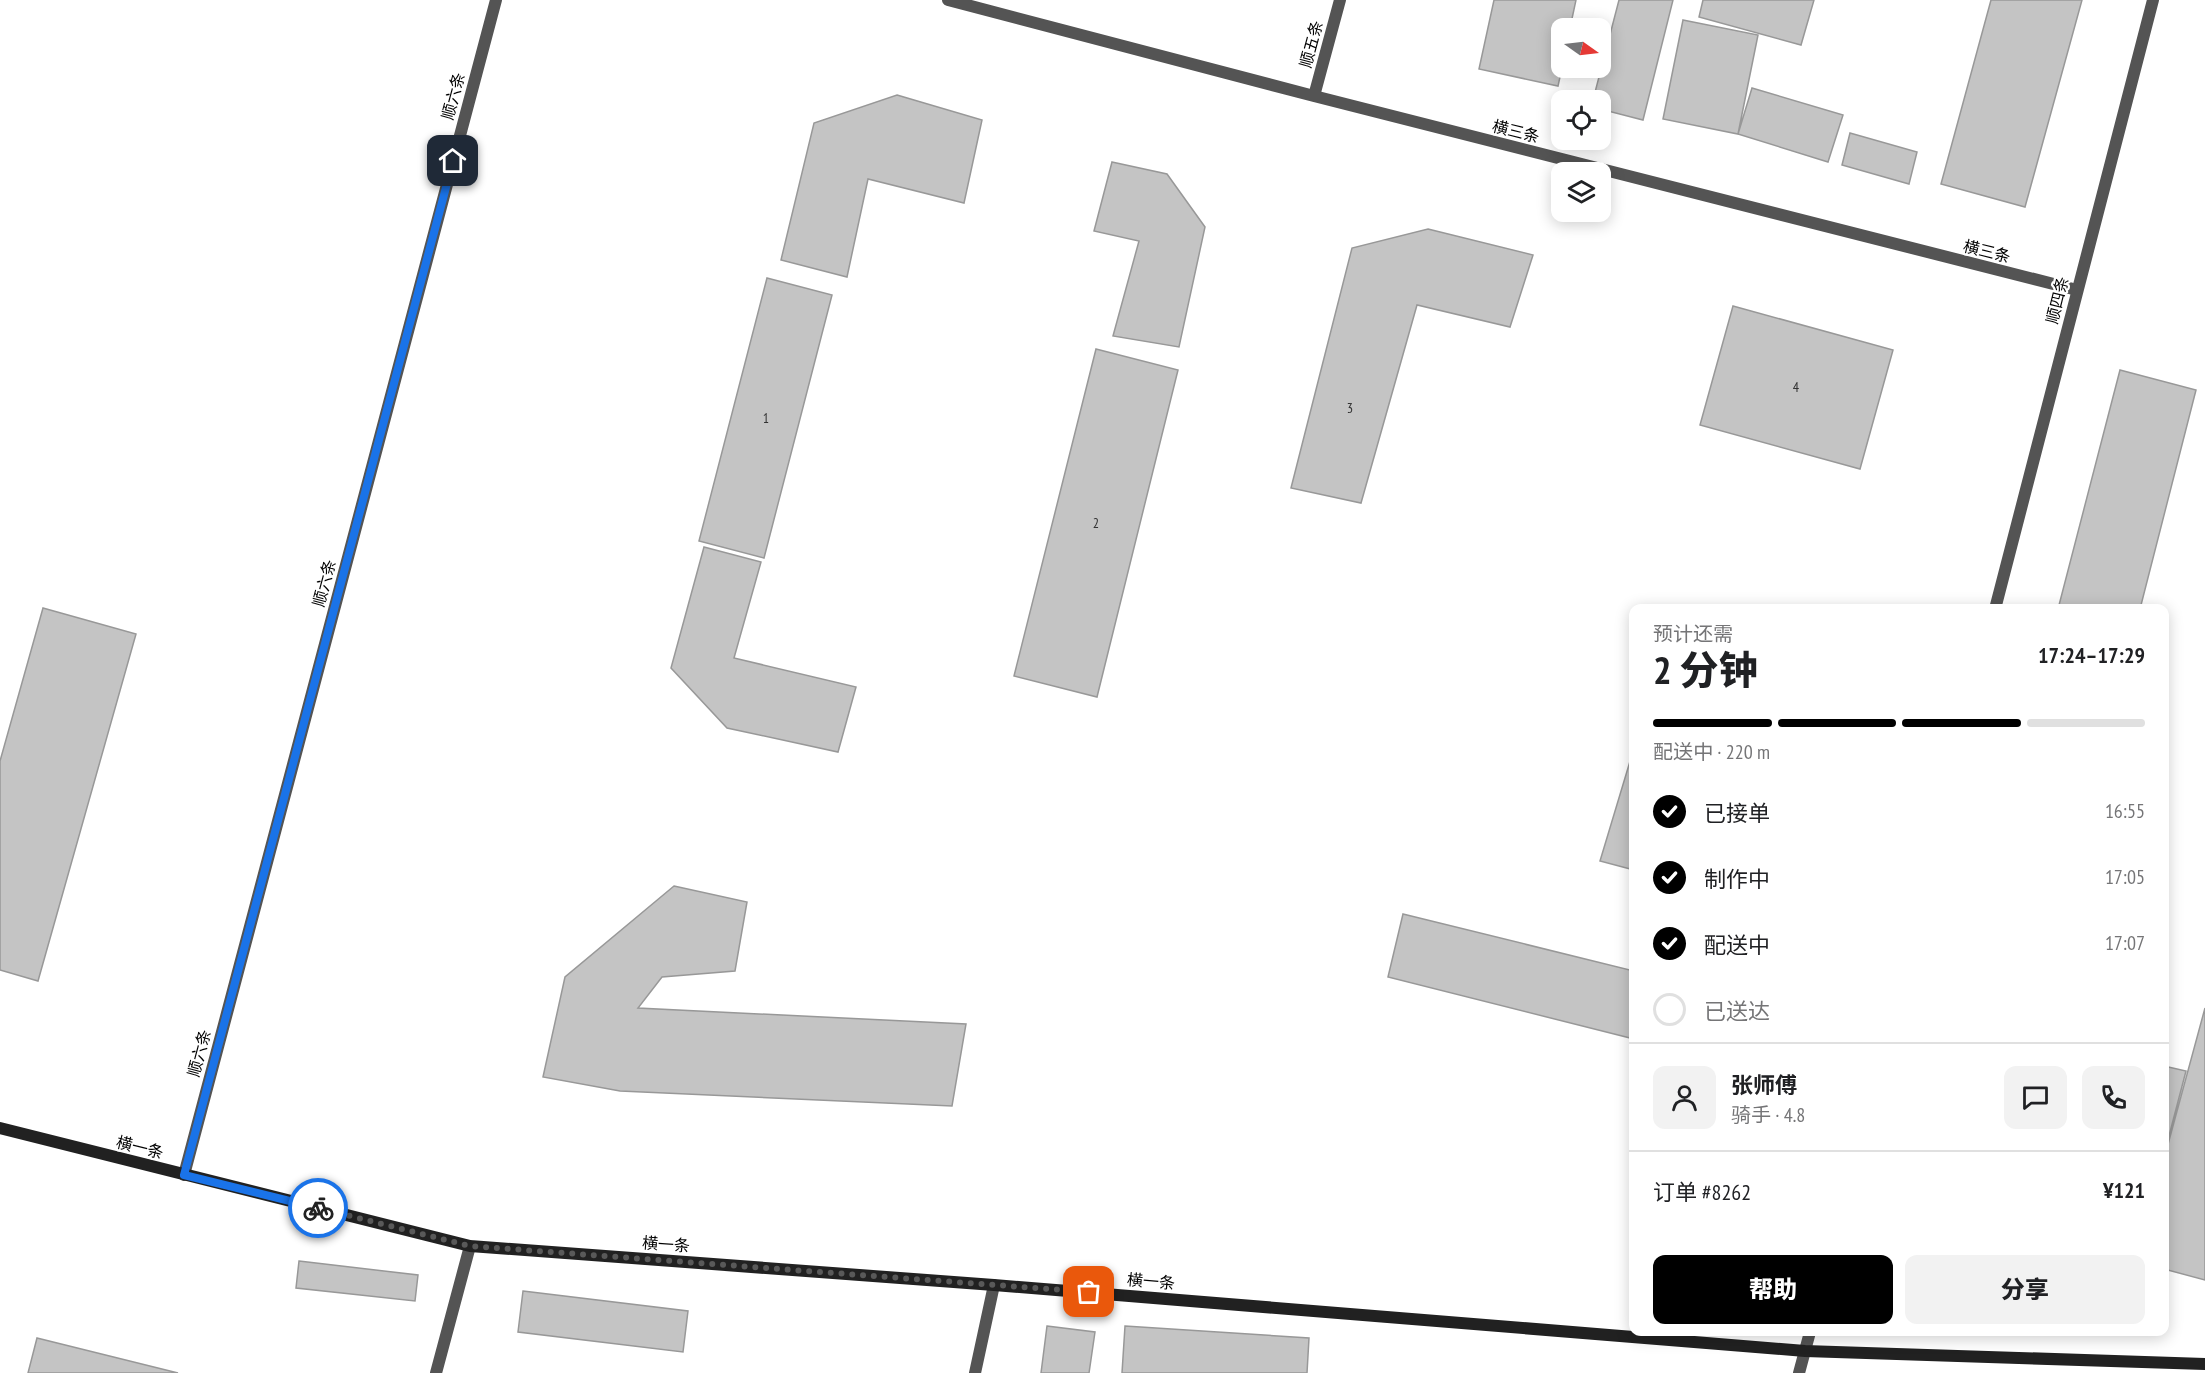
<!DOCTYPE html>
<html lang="zh">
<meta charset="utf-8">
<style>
:root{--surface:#fff;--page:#f2f2f2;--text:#202124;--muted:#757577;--line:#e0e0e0;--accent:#000}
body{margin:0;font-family:"PT Sans Narrow","Noto Sans SC",sans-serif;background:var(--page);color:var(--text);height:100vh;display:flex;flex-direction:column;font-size:22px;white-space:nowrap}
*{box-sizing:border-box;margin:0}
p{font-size:20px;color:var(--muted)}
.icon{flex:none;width:33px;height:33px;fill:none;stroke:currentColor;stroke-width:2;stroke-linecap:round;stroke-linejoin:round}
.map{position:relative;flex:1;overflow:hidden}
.side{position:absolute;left:1629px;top:604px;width:540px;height:732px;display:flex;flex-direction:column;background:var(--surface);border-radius:12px;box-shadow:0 3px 15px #0003}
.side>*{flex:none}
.needle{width:39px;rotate:104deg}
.buttons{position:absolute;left:1551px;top:18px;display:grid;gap:12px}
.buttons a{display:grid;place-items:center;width:60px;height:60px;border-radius:12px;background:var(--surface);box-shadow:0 3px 15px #0003;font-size:30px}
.pin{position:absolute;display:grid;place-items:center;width:51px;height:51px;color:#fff;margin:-26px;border-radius:12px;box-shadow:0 3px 9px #0006}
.courier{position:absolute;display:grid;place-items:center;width:60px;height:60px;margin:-30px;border:4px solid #1a73e8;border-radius:50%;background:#fff;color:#222;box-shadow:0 2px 8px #0007}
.head em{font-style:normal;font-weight:800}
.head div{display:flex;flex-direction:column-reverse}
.head{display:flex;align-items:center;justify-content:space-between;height:102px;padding:0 24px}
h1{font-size:39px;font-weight:800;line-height:45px}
.bar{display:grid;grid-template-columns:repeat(4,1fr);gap:9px 6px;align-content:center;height:72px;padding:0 24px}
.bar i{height:8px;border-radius:4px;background:var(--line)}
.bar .on{background:var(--accent)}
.bar p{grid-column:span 4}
.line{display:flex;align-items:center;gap:15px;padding:0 24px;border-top:2px solid var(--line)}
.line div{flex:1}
.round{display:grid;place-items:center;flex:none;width:63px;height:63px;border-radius:12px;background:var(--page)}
ol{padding:0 24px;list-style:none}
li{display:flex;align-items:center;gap:18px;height:66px}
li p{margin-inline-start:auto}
li .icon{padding:6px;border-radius:50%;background:var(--accent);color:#fff;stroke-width:4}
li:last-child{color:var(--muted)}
li i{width:33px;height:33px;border:3px solid var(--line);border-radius:50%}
.action{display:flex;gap:12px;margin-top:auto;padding:12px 24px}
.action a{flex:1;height:69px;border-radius:12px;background:var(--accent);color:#fff;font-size:24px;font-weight:800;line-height:69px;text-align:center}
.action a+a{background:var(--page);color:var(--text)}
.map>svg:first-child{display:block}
.building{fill:#c4c4c4;stroke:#989898;stroke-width:1.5}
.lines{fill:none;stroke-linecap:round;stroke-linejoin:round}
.lane{stroke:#545454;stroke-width:12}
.street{stroke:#545454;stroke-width:12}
.secondary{stroke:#212121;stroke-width:12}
.done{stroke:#595959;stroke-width:6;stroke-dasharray:0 10.8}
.route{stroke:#1a73e8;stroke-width:8}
.labels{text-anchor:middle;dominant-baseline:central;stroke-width:4.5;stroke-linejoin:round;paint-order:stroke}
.number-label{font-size:14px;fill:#313131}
.street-label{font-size:16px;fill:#000;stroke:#fff}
</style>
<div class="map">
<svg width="2205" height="1373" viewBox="0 0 2205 1373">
<rect width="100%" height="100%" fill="#fff"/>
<path class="building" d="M1494,0H1576L1570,28H1562V68L1558,86L1479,69Z
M1619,0H1673L1643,120L1600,109V100H1593Z
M1703,0H1814L1801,45L1699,17Z
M1991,0H2082L2025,207L1941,184Z
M1683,20L1758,35L1738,134L1663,119Z
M1752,88L1843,115L1828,162L1738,134Z
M897,95L982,120L964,203L868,179L847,277L781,260L814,123Z
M1850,133L1917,152L1909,184L1842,165Z
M1112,162L1167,174L1205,227L1179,347L1113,336L1139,241L1094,231Z
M1428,229L1533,255L1510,327L1417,305L1361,503L1291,488L1352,248Z
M767,278L832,295L764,558L699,541Z
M1733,306L1893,350L1860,469L1700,425Z
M1096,349L1178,370L1097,697L1014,676Z
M2120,370L2196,390L2140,609H2058Z
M704,547L761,562L734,658L856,687L838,752L727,728L671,668Z
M43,608L136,634L38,981L0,970V761Z
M1634,748V870L1600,861Z
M674,886L747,902L735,971L662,977L638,1008L966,1024L952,1106L620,1091L543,1077L565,977Z
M1403,914L1634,971V1039L1388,977Z
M2205,1008V1280L2164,1269V1159Z
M2164,1066L2186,1071L2164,1155Z
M299,1261L418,1275L415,1301L296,1288Z
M523,1291L688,1311L683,1352L518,1332Z
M1047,1326L1095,1332L1089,1373H1041Z
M1125,1326L1309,1338L1307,1373H1122Z
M37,1338L178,1373H28Z"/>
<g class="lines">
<path class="lane" d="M436,1373L470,1246"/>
<path class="street" d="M948,0L1314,96L2077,290
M1314,96L1340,0
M1995,609L2153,0
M184,1175L496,0
M975,1373L994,1285
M1799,1373L1810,1332"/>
<path class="secondary" d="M0,1128L470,1246L994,1285L1805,1351L2205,1364"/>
</g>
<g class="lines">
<path class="done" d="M318,1208L470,1246L1089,1292"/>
<path class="route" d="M318,1208L184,1175L453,161"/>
</g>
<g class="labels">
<g class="number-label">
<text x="1796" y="387">4</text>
<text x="1350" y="408">3</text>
<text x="766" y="418">1</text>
<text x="1096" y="523">2</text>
</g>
<g class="street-label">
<text transform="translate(1311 44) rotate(-75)">顺五条</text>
<text transform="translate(453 96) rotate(-75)">顺六条</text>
<text transform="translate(1516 131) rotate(14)">横三条</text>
<text transform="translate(1987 251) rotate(14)">横三条</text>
<text transform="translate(2057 300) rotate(-76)">顺四条</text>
<text transform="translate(324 583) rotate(-75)">顺六条</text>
<text transform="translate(199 1053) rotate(-75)">顺六条</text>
<text transform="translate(140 1147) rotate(14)">横一条</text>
<text transform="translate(666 1244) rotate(4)">横一条</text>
<text transform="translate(1151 1281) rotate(5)">横一条</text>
</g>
</g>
</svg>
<div class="buttons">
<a><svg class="needle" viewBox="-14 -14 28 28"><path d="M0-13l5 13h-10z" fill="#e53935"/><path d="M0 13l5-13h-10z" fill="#757577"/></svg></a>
<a><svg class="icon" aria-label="locate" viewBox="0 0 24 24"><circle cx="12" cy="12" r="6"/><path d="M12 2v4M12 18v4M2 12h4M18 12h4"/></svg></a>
<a><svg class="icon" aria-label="layers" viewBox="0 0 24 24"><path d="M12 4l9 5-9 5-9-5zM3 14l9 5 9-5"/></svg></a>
</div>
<div class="pin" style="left:1089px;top:1292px;background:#ea580c"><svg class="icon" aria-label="bag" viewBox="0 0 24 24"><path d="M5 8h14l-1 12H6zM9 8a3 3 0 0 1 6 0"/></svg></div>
<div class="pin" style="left:453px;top:161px;background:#1f2937"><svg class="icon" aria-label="home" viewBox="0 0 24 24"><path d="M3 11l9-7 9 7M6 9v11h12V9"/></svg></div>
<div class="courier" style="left:318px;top:1208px"><svg class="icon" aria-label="bike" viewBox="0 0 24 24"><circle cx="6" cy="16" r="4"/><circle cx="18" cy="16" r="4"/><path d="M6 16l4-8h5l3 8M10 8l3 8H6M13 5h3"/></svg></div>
<section class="side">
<div class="head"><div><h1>2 分钟</h1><p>预计还需</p></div><em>17:24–17:29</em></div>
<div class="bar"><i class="on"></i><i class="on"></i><i class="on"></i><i></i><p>配送中 · 220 m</p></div>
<ol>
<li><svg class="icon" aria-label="check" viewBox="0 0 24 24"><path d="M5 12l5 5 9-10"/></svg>已接单<p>16:55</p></li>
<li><svg class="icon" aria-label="check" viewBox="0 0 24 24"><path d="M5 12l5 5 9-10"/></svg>制作中<p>17:05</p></li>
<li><svg class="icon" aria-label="check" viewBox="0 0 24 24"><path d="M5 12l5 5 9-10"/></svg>配送中<p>17:07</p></li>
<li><i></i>已送达</li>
</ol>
<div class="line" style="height:108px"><a class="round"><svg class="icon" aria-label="person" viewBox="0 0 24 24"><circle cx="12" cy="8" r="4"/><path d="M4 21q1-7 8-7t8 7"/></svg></a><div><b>张师傅</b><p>骑手 · 4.8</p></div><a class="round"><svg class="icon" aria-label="chat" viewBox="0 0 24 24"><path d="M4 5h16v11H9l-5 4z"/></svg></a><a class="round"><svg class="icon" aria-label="phone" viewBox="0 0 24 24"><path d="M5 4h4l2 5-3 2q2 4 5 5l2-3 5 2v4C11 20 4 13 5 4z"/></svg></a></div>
<div class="line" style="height:78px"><div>订单 #8262</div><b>¥121</b></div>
<div class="action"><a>帮助</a><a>分享</a></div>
</section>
</div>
